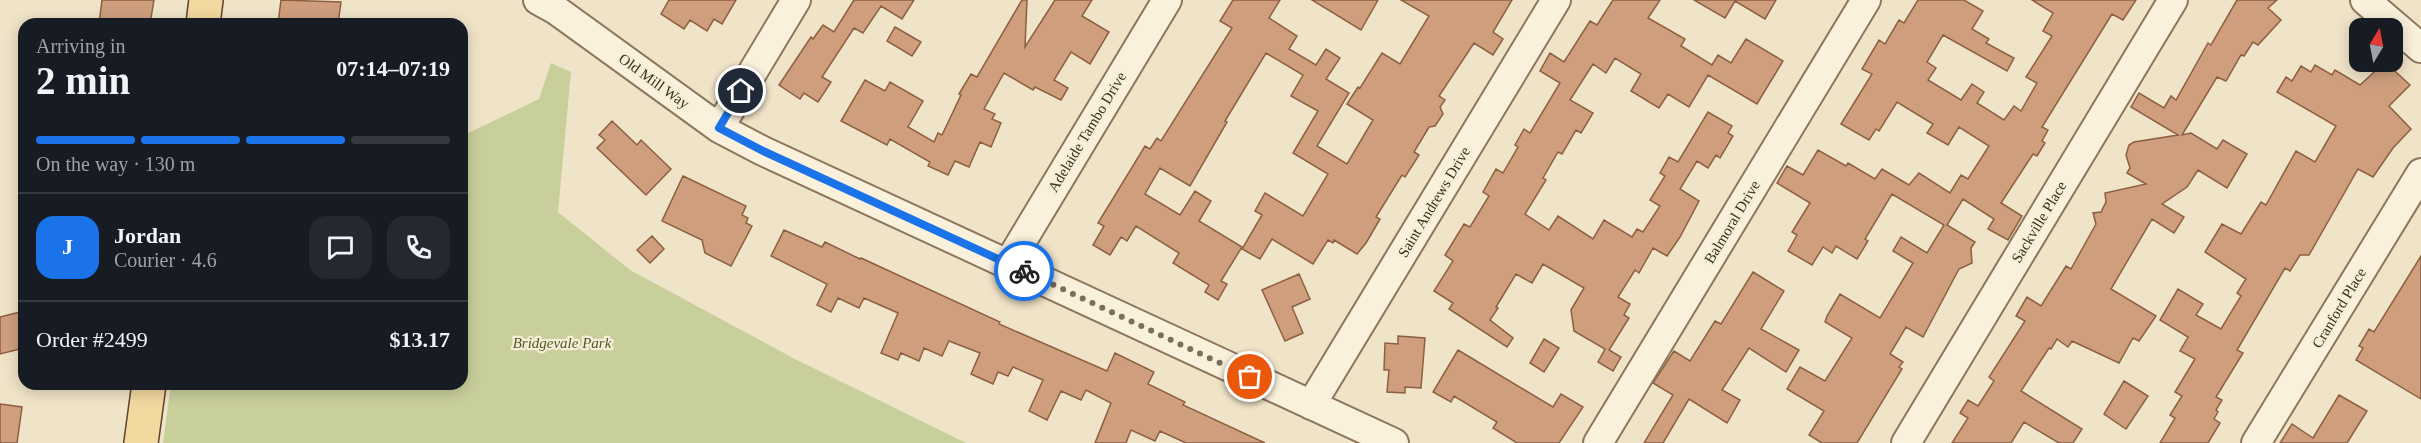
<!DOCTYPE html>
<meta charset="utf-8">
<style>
:root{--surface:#171b24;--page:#242831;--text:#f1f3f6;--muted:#9ea1a6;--line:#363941;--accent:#1a73e8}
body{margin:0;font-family:"Times New Roman",serif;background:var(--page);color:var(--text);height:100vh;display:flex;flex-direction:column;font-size:22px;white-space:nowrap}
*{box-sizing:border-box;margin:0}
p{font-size:20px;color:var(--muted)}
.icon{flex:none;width:33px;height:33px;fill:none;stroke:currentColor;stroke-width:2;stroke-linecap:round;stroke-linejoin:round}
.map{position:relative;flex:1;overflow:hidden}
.details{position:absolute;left:18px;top:18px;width:450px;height:372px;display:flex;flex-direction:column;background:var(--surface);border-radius:18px;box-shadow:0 3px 15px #0003}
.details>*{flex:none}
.needle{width:39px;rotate:10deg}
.fabs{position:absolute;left:2349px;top:18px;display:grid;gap:12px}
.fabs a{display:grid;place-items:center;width:54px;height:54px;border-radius:12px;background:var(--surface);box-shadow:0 3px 15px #0003;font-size:30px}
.pin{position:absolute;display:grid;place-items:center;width:51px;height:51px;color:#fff;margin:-26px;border:3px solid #fff;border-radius:50%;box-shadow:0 2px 6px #0007}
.courier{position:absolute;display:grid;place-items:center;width:60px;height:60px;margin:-30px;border:4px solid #1a73e8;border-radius:50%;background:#fff;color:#222;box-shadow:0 2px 8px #0007}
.summary em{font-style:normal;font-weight:700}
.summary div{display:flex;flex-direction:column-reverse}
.summary{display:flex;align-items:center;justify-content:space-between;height:102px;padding:0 18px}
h1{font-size:39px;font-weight:700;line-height:45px}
.bar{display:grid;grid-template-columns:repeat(4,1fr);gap:9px 6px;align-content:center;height:72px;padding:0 18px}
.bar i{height:8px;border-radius:4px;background:var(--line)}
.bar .selected{background:var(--accent)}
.bar p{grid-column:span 4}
.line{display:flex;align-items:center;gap:15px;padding:0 18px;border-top:2px solid var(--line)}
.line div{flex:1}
.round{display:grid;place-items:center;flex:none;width:63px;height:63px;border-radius:18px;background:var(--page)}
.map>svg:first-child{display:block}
.green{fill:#c9cf9b}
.building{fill:#cf9f7d;stroke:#8d5f41;stroke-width:1.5}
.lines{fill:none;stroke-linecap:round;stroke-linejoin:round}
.minor-casing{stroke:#8d765c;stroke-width:32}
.major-casing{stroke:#5b4430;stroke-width:36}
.minor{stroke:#faf1dc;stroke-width:28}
.major{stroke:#f3d9a0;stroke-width:33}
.done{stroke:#7c6e5b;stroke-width:6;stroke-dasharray:0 10.8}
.route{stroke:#1a73e8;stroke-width:8}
.labels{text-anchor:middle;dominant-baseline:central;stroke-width:4.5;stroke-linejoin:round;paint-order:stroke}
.street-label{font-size:15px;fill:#3d2e20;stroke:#f7eed8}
.park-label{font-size:15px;font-style:italic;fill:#4d5a26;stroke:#f7eed8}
</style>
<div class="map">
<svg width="2421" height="443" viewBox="0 0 2421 443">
<rect width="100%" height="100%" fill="#f0e4c8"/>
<path class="green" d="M551,63L571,72L558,212L630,270L793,358L966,443H163L171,384H462V136L539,99Z"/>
<path class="building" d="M102,0H154L150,24H99Z
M281,0L341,2L338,24H278Z
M669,0H736L722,24L714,19L707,31L690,20L684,29L661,14Z
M854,0H914L902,19L881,6L863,33L854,28L822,77L831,82L818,102L804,93L800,99L779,85L811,37L813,39L823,25L834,32Z
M1022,0H1027L1025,47L1055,0H1092L1082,16L1109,32L1090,64L1071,52L1054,80L1068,88L1061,100L1035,87L1033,90L1004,73L984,109L995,114L992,119L1001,123L991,147L980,142L969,167L955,161L948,175L928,166L930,162L890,139L887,145L841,121L865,80L885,91L890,82L923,101L908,127L934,142L938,133L942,135L961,95L959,94L971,74L977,77Z
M1233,0H1280L1269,18L1297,36L1289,49L1316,65L1326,49L1340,58L1326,79L1349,93L1317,146L1347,164L1373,120L1347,104L1358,87L1360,88L1382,53L1400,64L1429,16L1401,0H1512L1493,32L1503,39L1493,55L1474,43L1439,96L1445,100L1440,107L1443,114L1435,126L1429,127L1414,152L1419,155L1405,177L1402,175L1376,217L1380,219L1366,243L1357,254L1334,240L1333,243L1328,240L1313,264L1272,239L1260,259L1242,249L1262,215L1255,211L1265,193L1303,216L1328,174L1293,153L1318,111L1291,96L1303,75L1266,53L1225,121L1227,122L1190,186L1160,168L1145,194L1180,215L1195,191L1211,201L1199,221L1242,247L1221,281L1227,284L1218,300L1205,292L1209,285L1173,263L1179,253L1136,226L1127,241L1121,237L1110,255L1093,245L1104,226L1098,223L1145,146L1150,149L1157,138L1161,141L1232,28L1220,21Z
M1312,0H1378L1361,30Z
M1613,0H1660L1648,18L1685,39L1681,46L1712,65L1718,55L1731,63L1746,39L1783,61L1757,104L1708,75L1689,107L1668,94L1659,108L1631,91L1641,74L1615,58L1606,73L1593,64L1570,100L1593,113L1581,133L1576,130L1562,154L1558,152L1543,178L1546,180L1525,214L1549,230L1558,216L1593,239L1604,220L1632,237L1637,229L1643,232L1660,206L1650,200L1665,176L1660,173L1669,157L1678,162L1708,112L1732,126L1728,133L1733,136L1720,158L1716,155L1708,168L1697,161L1680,189L1699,201L1680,237L1667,256L1653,248L1639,273L1635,270L1618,297L1630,304L1624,315L1629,318L1609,350L1621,357L1613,371L1598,362L1605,349L1574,331L1571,310L1584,288L1543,264L1532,283L1516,274L1496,307L1498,308L1490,320L1513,338L1507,347L1449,309L1453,303L1434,291L1453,261L1445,255L1464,224L1470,227L1489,196L1483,192L1496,169L1503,173L1518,147L1515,145L1524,129L1530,133L1560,83L1540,71L1550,53L1564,62L1590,21L1597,25Z
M1694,0H1776L1765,19L1735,1L1725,18Z
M1918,0H1964L1983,11L1972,29L1989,39L1986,43L2014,58L2007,71L1943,35L1927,62L1936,68L1928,80L1961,100L1972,84L1984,92L1977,103L2004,120L2014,106L2021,111L2037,83L2026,77L2052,36L2043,31L2053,13L2032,0H2136L2123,20L2112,14L2042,127L2048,130L2042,141L2045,143L2037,156L2033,154L2001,203L2022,216L2008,240L1988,229L1994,219L1963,199L1947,225L1975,242L1971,248L1972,263L1959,269L1923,337L1906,327L1890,354L1903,362L1899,367L1902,369L1857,443H1822L1809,435L1824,411L1787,389L1800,367L1825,381L1852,338L1825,322L1827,316L1840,294L1880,318L1913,263L1893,251L1901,237L1927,253L1944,225L1892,194L1865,239L1868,241L1857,259L1836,246L1832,253L1823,247L1812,265L1788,251L1797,235L1792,232L1810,203L1777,183L1787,166L1803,175L1818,150L1846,166L1848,163L1875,179L1882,169L1909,185L1919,173L1950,193L1961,175L1968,179L1989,146L1959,127L1948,145L1927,133L1933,124L1897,102L1879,131L1876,129L1869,140L1841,124L1872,74L1862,69L1879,40L1885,44L1899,20L1904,23Z
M2237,0H2277L2268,8L2281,20L2258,45L2253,42L2244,56L2241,55L2226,81L2217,77L2182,135L2191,133L2217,149L2223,140L2247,154L2227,188L2198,170L2187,187L2162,204L2184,217L2174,233L2152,219L2111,289L2156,316L2139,341L2133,338L2119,363L2072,341L2068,347L2057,339L2051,349L2049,348L2021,391L2082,429L2073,443H2059L2024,422L2011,443H1952L1968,418L1960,413L1968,400L1978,406L1994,381L1989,377L2025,321L2016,316L2027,297L2041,306L2066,266L2071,269L2096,224L2093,213L2101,212L2106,202L2105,193L2146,184L2127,173L2130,168L2126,155L2129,145L2134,142L2178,135L2131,107L2139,93L2164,108L2171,96L2176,100L2208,43L2211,45Z
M895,27L921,42L912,56L887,41Z
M2385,62L2410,85L2389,106L2411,129L2393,148L2373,177L2358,169L2309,255H2300L2290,271L2285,268L2237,350L2243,353L2216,397L2222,400L2216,410L2218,412L2214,419L2220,423L2208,443H2160L2175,418L2170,415L2182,396L2175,392L2195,359L2180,351L2188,337L2160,320L2178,289L2203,304L2196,315L2221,329L2241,296L2237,293L2246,279L2205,252L2222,224L2241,234L2261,202L2266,205L2296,151L2315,162L2336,126L2277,92L2286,77L2292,81L2301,66L2311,72L2315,65L2332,75L2335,70L2360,85Z
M612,121L634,142L637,145L641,140L671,169L646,195L597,148L605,140L599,135Z
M683,176L746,206L742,215L748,218L746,223L752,226L731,266L705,253L702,240L662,221Z
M784,230L822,247L825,242L860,259L861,258L1000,322L999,324L1107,371L1115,353L1154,372L1148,384L1185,402L1183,405L1265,443H1186L1160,431L1155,441L1131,430L1126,443H1095L1111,403L1086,390L1081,400L1061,391L1047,420L1029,411L1043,380L1013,367L1008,376L998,372L993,384L971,374L980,353L949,341L942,356L924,348L919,361L901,353L898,360L881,353L898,313L864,298L859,308L838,298L831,312L817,305L827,284L771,256Z
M652,236L664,249L650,263L637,250Z
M2421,256V399L2356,360L2363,348L2359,346L2369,329L2374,332Z
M1753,272L1784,291L1761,329L1799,350L1786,372L1749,348L1722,390L1740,400L1727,423L1689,399L1663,443H1644L1673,395L1653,383L1674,351L1690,361L1715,321L1721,324Z
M1299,274L1310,299L1292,307L1303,333L1285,341L1262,290Z
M24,311V348L0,354V317Z
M1398,336L1425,338L1421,388L1405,387V393L1387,392L1389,370H1384L1385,343L1398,344Z
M1544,339L1559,348L1544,372L1530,363Z
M1458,350L1553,407L1561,394L1583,407L1559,443H1517L1493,428L1497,422L1454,396L1451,402L1433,392Z
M2124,381L2148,396L2126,429L2104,414Z
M2339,395L2367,411L2347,443H2280L2292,424L2313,438Z
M0,404L22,407L17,443H0Z"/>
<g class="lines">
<g class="minor-casing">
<path id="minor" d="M538,0L556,10L719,128L763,151L1394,443
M2365,0L2421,48
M719,128L796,0
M1008,264L1167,0
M1311,405L1556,0
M1598,443L1866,0
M1906,443L2173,0
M2256,443L2421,173"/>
</g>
<g class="major-casing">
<path id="major" d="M203,24L206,0
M141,443L149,384"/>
</g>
<use href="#minor" class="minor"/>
<use href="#major" class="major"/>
</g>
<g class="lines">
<path class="done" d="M1024,271L1250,377"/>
<path class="route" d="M741,91L719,128L763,151L1024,271"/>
</g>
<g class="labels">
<g class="street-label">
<text transform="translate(654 81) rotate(36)">Old Mill Way</text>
<text transform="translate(1087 132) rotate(-59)">Adelaide Tambo Drive</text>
<text transform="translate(1434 202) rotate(-59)">Saint Andrews Drive</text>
<text transform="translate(1732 222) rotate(-59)">Balmoral Drive</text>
<text transform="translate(2039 222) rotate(-59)">Sackville Place</text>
<text transform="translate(2339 308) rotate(-59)">Cranford Place</text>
</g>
<g class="park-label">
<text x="562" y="343">Bridgevale Park</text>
</g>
</g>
</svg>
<div class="fabs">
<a><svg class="needle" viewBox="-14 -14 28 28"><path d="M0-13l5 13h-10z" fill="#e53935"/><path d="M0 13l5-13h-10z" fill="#9ea1a6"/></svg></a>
</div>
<div class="pin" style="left:1250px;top:377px;background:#ea580c"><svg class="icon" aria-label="bag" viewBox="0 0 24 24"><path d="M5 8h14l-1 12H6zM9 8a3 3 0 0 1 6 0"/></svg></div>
<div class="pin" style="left:741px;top:91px;background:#1f2937"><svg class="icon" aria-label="home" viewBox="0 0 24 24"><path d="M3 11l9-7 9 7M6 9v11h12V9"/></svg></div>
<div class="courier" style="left:1024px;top:271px"><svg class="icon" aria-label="bike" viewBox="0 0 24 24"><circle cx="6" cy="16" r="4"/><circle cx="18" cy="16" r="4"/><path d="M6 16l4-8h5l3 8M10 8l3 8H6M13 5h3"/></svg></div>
<section class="details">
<div class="summary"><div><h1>2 min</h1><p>Arriving in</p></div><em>07:14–07:19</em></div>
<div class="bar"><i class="selected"></i><i class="selected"></i><i class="selected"></i><i></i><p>On the way · 130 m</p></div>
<div class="line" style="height:108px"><b class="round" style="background:var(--accent);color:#fff">J</b><div><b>Jordan</b><p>Courier · 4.6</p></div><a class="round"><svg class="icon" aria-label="chat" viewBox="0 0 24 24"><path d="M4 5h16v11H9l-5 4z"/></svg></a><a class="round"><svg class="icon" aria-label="phone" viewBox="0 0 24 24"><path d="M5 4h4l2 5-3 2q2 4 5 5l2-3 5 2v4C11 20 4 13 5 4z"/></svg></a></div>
<div class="line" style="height:78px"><div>Order #2499</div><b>$13.17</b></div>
</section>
</div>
